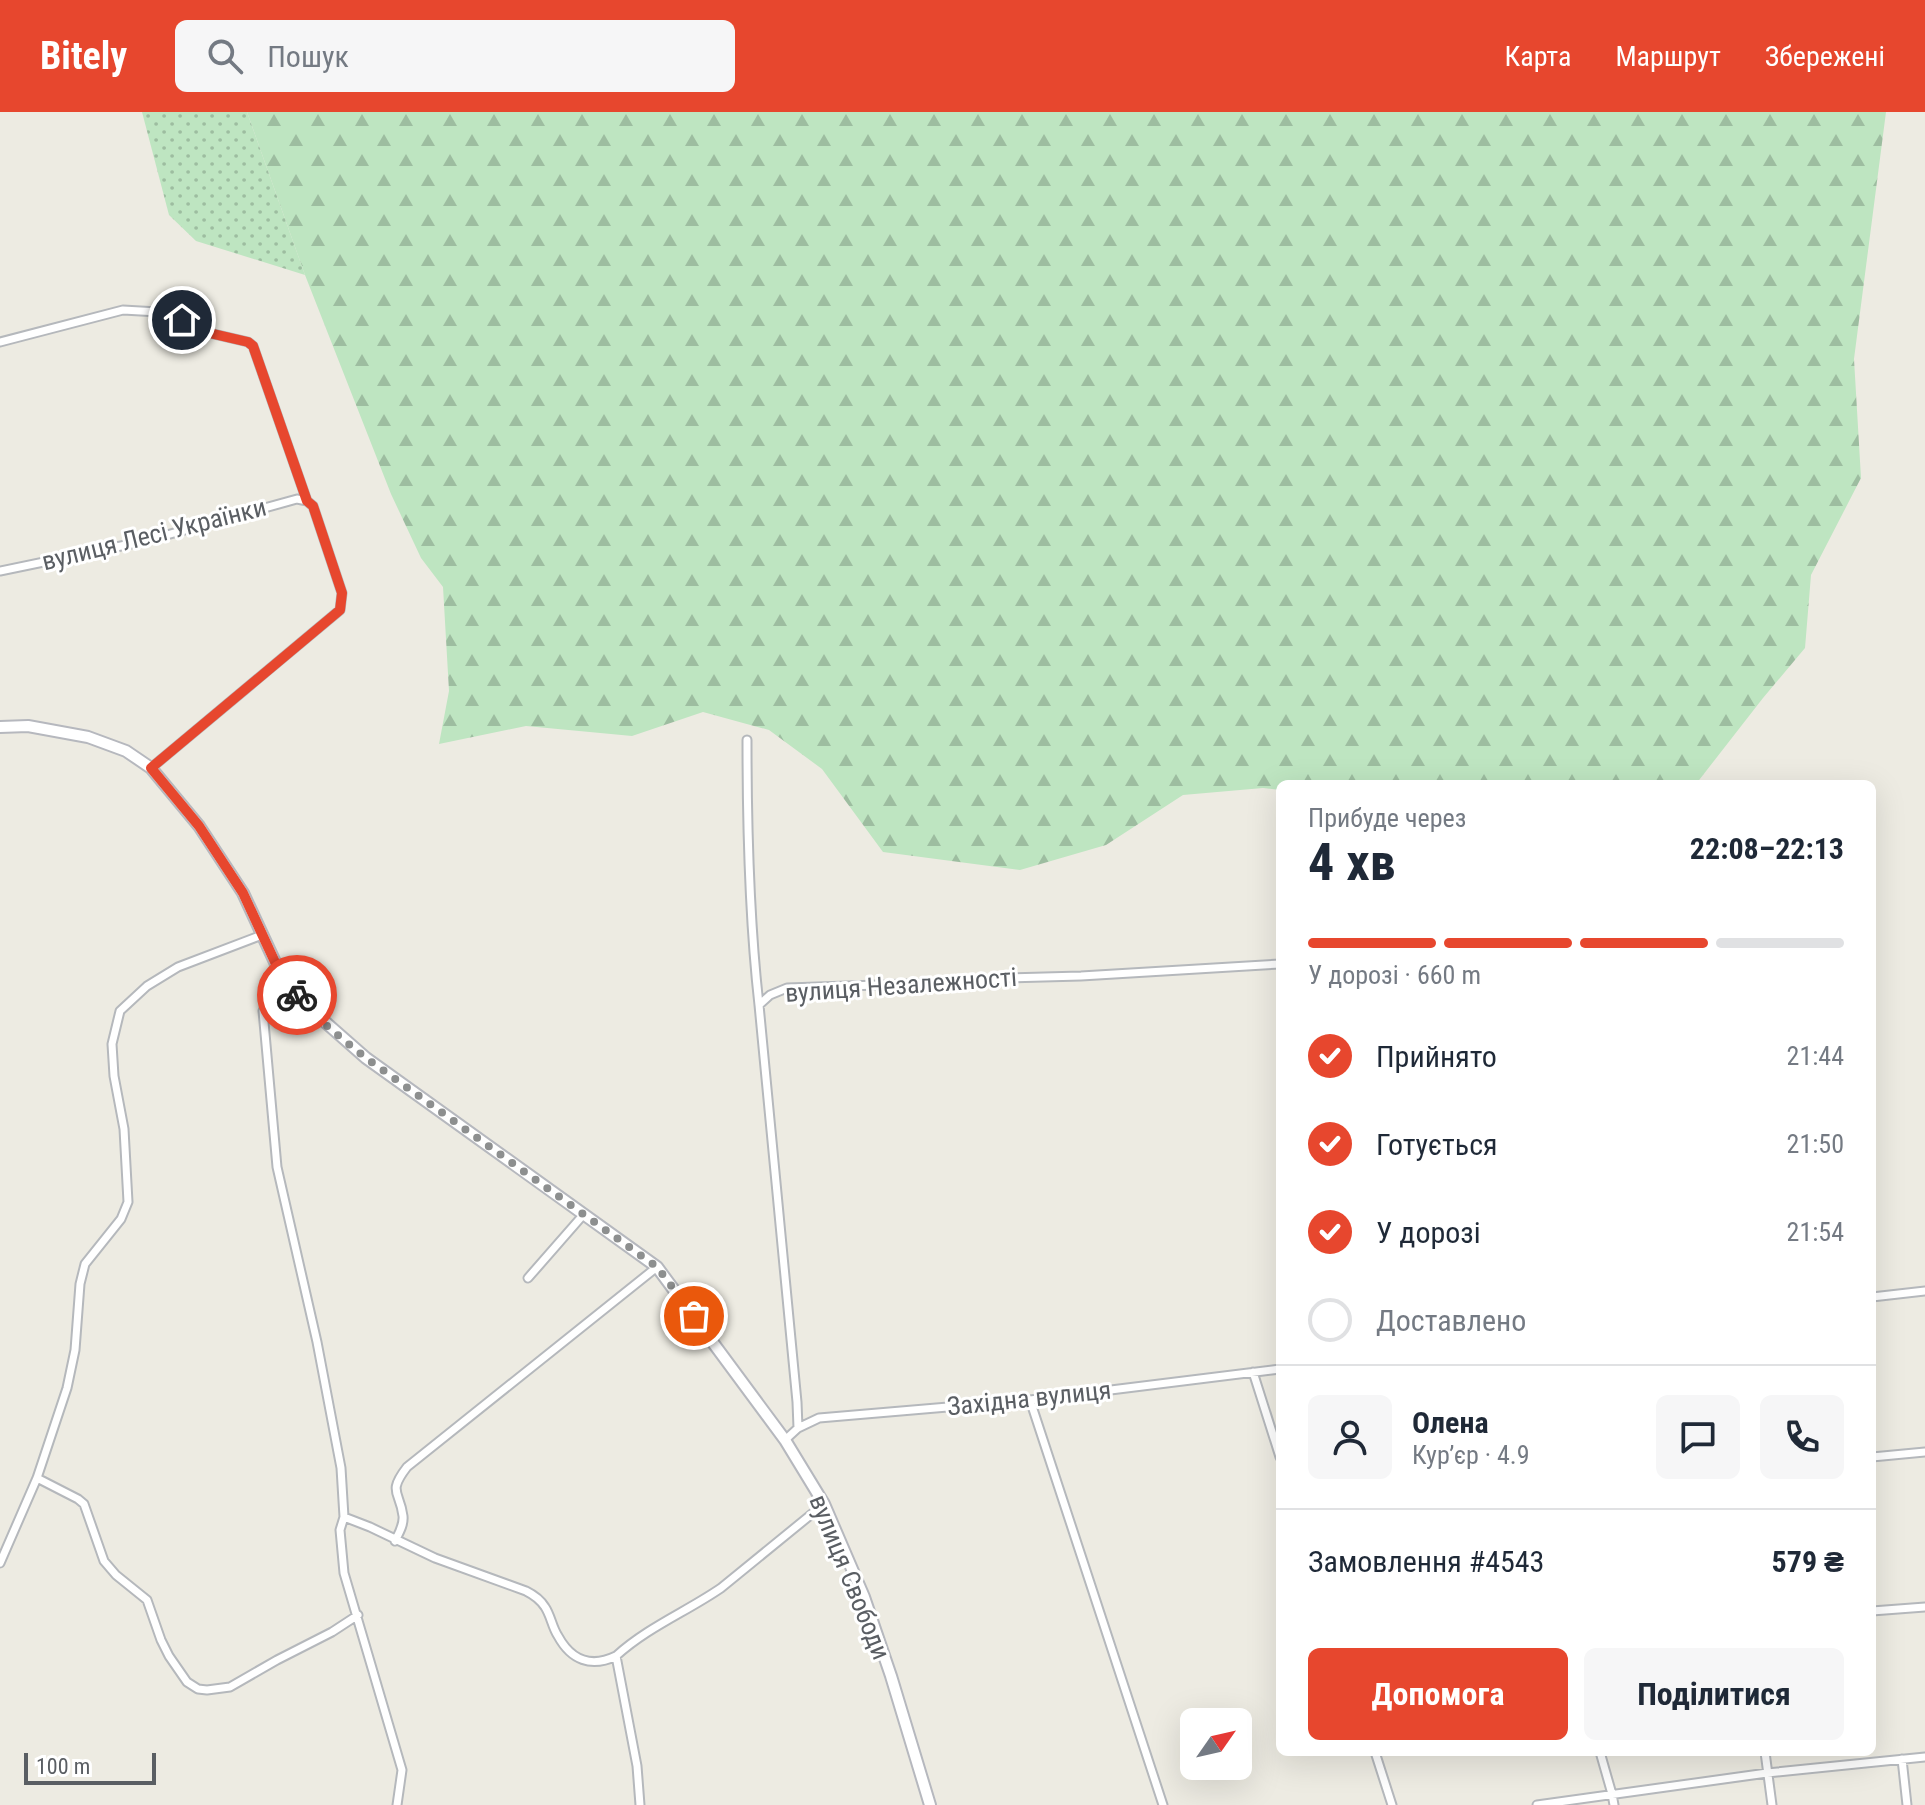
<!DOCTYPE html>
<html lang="uk">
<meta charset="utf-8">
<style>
:root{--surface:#fff;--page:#f6f6f7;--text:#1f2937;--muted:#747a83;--line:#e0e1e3;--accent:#e7472e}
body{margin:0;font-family:"Roboto Condensed",sans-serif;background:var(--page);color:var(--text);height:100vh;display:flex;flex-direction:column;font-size:30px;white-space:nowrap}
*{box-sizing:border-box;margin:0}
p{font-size:26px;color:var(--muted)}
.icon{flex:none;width:44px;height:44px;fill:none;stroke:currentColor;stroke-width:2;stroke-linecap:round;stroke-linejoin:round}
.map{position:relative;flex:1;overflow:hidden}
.sheet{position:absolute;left:1276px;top:668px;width:600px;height:976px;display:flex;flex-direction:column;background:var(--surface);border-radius:12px;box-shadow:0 8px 32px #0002}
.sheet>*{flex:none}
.needle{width:52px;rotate:56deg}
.fabs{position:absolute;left:1180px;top:1596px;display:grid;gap:16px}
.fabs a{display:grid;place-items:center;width:72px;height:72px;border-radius:12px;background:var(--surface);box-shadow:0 8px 32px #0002;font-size:40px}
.scale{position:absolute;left:24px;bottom:20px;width:132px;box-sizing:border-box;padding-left:8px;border:4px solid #5a5e63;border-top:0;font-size:22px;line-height:28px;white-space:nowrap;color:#5a5e63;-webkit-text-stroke:6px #fff;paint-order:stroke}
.pin{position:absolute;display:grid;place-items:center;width:68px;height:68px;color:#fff;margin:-34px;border:4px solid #fff;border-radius:50%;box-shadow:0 2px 8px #0007}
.courier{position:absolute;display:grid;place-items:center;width:80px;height:80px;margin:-40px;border:6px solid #e7472e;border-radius:50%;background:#fff;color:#222;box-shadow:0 2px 10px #0007}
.headline em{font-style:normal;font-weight:700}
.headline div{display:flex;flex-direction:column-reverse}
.headline{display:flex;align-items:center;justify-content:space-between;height:136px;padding:0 32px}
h1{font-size:52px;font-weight:700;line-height:60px}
.bar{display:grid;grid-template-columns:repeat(4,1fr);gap:12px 8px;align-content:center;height:96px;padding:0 32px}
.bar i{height:10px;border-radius:6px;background:var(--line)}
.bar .on{background:var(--accent)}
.bar p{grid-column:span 4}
.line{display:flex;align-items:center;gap:20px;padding:0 32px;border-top:2px solid var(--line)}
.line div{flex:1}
.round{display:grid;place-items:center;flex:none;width:84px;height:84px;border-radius:12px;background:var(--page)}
ol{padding:0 32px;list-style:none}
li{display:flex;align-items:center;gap:24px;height:88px}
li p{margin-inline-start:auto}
li .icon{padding:8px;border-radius:50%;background:var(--accent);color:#fff;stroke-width:4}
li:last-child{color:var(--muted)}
li i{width:44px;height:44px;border:4px solid var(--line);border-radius:50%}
.cta{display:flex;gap:16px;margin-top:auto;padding:16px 32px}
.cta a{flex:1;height:92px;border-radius:12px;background:var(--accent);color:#fff;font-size:32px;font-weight:700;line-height:92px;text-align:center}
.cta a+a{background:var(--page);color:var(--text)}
header{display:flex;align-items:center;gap:48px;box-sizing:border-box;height:112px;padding:0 40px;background:var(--accent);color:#fff}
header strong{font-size:38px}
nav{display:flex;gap:44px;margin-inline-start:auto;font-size:28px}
.search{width:560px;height:72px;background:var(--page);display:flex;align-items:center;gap:20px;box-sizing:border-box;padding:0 28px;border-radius:12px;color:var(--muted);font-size:30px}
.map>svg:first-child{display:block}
.forest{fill:url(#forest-firs)}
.garden{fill:url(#garden-dots)}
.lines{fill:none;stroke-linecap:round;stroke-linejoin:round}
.street-casing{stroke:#b5b8bc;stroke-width:11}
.secondary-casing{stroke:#b6b8be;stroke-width:14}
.street{stroke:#fff;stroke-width:7}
.secondary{stroke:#fff;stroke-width:10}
.done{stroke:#8d8f8f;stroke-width:8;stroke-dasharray:0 14.4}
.route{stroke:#e7472e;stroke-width:10}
.labels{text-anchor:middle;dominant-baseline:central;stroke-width:6;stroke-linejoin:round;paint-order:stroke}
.street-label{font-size:26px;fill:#5a5e63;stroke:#fff}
</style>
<header>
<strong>Bitely</strong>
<div class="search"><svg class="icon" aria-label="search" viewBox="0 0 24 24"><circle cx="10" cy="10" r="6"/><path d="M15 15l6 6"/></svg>Пошук</div>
<nav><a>Карта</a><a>Маршрут</a><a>Збережені</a></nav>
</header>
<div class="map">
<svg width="1925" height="1693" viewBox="0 0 1925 1693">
<defs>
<pattern id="forest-firs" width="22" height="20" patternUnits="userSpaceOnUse" patternTransform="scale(2)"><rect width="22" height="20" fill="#bee5c1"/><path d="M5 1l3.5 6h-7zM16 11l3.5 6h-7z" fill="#9dbda0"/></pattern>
<pattern id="garden-dots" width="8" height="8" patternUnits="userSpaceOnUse" patternTransform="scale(2)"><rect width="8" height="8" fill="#bee5c1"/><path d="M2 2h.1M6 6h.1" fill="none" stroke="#9dbda0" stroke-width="1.8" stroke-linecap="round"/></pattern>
</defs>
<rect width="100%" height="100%" fill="#edebe2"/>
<path class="forest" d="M247,0H1886L1854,247L1861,366L1811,463L1805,536L1763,586L1696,672H1280V678L1263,676L1183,683L1106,733L1020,758L883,740L822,657L769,618L703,600L632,624L526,614L439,632L449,579L443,475L421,446L391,382L305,163Z"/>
<path class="garden" d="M142,0H247L305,163L196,129L169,103Z"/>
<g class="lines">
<g class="street-casing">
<path id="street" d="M0,230L123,198L158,200L182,208L205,220L248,230L253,234L307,389L313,394L342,481L340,498L151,656
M0,459L145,429L297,387L307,389
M747,628C747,716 749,805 759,893
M281,863L263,899L277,1055L317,1230L341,1356L344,1405L340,1418L344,1461L402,1658L397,1693
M528,1166L584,1102
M1872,1185L1925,1179
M1253,1260L1280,1345
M1030,1288L1163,1693
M798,1316L797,1290L759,893L770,883L787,876L968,870L1004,866L1081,864L1280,852
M785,1328L798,1316L819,1306L1030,1288L1280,1257
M1872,1345L1925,1340
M37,1366L78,1387L84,1392L104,1449L116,1463L147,1488L161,1528L169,1544L187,1570L198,1577L207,1578L230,1575L277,1548L332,1520L358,1503
M344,1405L370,1415L435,1446L526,1479C534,1483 540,1487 545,1495C551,1504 552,1515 558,1524C571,1548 591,1556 616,1544
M395,1429C399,1421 404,1413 403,1404C400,1379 387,1381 407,1355L657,1155
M0,1451L37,1366L67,1276L75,1238L80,1172L85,1152L121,1107L128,1090L124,1017L114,964L112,932L120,899L147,874L178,855L262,823
M1872,1499L1925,1495
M1375,1640L1392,1693
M1600,1640L1612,1682L1614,1693
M1765,1640L1772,1693
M1902,1647L1907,1693
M640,1693L637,1654L616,1544C648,1515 686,1500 721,1476L824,1392
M1537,1693L1767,1661L1925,1645"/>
</g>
<g class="secondary-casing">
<path id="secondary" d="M0,615L28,614L88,625L126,639L151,656L199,714L243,781L281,863L308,895L366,946L657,1155L785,1328L824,1392L864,1485L891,1564L930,1693"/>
</g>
<use href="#street" class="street"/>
<use href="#secondary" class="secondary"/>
</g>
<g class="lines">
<path class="done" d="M297,883L329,916L366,946L657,1155L694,1204"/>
<path class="route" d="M182,208L205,220L248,230L253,234L307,389L313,394L342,481L340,498L151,656L199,714L243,781L281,863L297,883"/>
</g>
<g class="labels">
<g class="street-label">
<text transform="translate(154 422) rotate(-14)">вулиця Лесі Українки</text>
<text transform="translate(901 873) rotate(-4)">вулиця Незалежності</text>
<text transform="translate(1029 1286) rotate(-6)">Західна вулиця</text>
<text transform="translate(850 1465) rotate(68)">вулиця Свободи</text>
</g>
</g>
</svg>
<div class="fabs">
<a><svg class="needle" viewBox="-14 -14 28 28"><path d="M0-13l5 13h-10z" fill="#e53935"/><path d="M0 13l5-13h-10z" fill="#747a83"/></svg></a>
</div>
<div class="scale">100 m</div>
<div class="pin" style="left:694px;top:1204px;background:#ea580c"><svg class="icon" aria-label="bag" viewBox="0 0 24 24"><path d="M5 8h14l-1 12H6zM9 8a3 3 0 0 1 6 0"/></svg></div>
<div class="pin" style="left:182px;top:208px;background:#1f2937"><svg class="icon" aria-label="home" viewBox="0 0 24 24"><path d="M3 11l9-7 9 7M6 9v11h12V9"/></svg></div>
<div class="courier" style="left:297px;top:883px"><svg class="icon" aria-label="bike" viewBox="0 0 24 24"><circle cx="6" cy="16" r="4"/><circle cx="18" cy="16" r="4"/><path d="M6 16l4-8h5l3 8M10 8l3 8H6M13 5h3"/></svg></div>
<section class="sheet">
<div class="headline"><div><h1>4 хв</h1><p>Прибуде через</p></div><em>22:08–22:13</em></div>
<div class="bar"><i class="on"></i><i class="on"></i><i class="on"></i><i></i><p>У дорозі · 660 m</p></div>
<ol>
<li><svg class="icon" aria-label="check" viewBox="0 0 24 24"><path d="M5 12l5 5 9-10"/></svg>Прийнято<p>21:44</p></li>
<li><svg class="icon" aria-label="check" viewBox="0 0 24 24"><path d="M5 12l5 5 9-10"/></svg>Готується<p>21:50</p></li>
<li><svg class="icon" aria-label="check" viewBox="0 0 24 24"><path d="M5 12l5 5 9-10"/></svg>У дорозі<p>21:54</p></li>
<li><i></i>Доставлено</li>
</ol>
<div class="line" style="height:144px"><a class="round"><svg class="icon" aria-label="person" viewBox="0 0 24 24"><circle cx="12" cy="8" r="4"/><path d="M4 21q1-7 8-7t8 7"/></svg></a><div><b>Олена</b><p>Кур’єр · 4.9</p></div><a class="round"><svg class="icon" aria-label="chat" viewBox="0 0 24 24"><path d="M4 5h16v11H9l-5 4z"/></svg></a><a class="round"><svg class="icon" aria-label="phone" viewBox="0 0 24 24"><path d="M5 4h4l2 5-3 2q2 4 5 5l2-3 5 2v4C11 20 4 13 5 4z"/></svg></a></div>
<div class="line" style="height:104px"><div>Замовлення #4543</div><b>579 ₴</b></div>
<div class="cta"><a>Допомога</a><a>Поділитися</a></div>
</section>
</div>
